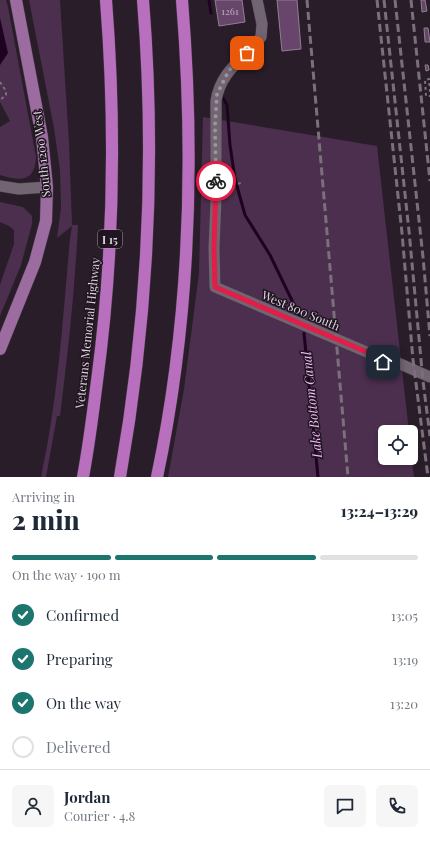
<!DOCTYPE html>
<meta charset="utf-8">
<style>
:root{--surface:#fff;--page:#f6f6f7;--text:#1f2937;--muted:#747a83;--line:#e0e1e3;--accent:#1d766e}
body{margin:0;font-family:"Playfair Display",serif;background:var(--page);color:var(--text);height:100vh;display:flex;flex-direction:column;font-size:15px;white-space:nowrap}
*{box-sizing:border-box;margin:0}
p{font-size:13px;color:var(--muted)}
.icon{flex:none;width:22px;height:22px;fill:none;stroke:currentColor;stroke-width:2;stroke-linecap:round;stroke-linejoin:round}
.map{position:relative;height:477px;overflow:hidden}
.side{display:flex;flex-direction:column;background:var(--surface);flex:1}
.side>*{flex:none}
.tools{position:absolute;left:378px;top:425px;display:grid;gap:8px}
.tools a{display:grid;place-items:center;width:40px;height:40px;border-radius:6px;background:var(--surface);box-shadow:0 2px 6px #0003;font-size:20px}
.pin{position:absolute;display:grid;place-items:center;width:34px;height:34px;color:#fff;margin:-17px;border-radius:8px;box-shadow:0 2px 6px #0006}
.courier{position:absolute;display:grid;place-items:center;width:40px;height:40px;margin:-20px;border:3px solid #e11d48;border-radius:50%;background:#fff;color:#222;box-shadow:0 1px 5px #0007}
.head em{font-style:normal;font-weight:800}
.head div{display:flex;flex-direction:column-reverse}
.head{display:flex;align-items:center;justify-content:space-between;height:68px;padding:0 12px}
h1{font-size:26px;font-weight:800;line-height:30px}
.bar{display:grid;grid-template-columns:repeat(4,1fr);gap:6px 4px;align-content:center;height:48px;padding:0 12px}
.bar i{height:5px;border-radius:3px;background:var(--line)}
.bar .current{background:var(--accent)}
.bar p{grid-column:span 4}
.line{display:flex;align-items:center;gap:10px;padding:0 12px;border-top:1px solid var(--line)}
.line div{flex:1}
.round{display:grid;place-items:center;flex:none;width:42px;height:42px;border-radius:6px;background:var(--page)}
ol{padding:0 12px;list-style:none}
li{display:flex;align-items:center;gap:12px;height:44px}
li p{margin-inline-start:auto}
li .icon{padding:4px;border-radius:50%;background:var(--accent);color:#fff;stroke-width:4}
li:last-child{color:var(--muted)}
li i{width:22px;height:22px;border:2px solid var(--line);border-radius:50%}
.map>svg:first-child{display:block}
.green{fill:#4c2f4e}
.water{fill:#1f0222}
.lines{fill:none;stroke-linecap:round;stroke-linejoin:round}
.stream{stroke:#1f0222;stroke-width:3}
.building{fill:#68456a;stroke:#8f808f}
.minor-casing{stroke:#423842;stroke-width:12}
.major-casing{stroke:#423842;stroke-width:13}
.highway-casing{stroke:#423842;stroke-width:13}
.path{stroke:#7b717b;stroke-width:2;stroke-dasharray:3 3;stroke-linecap:butt}
.minor{stroke:#726473;stroke-width:11}
.major{stroke:#9c6ba0;stroke-width:12}
.highway{stroke:#b86fbe;stroke-width:12}
.rail{stroke:#7a707a;stroke-width:3;stroke-dasharray:8 4;stroke-linecap:butt}
.done{stroke:#9d949d;stroke-width:4;stroke-dasharray:0 7.2}
.route{stroke:#e11d48;stroke-width:5}
.labels{text-anchor:middle;dominant-baseline:central;stroke-width:3;stroke-linejoin:round;paint-order:stroke}
.number-label{font-size:10px;fill:#bfb0c0}
.shield{fill:#1f1420;stroke:#a39aa4;stroke-width:1}
.shield-label{font-size:11px;font-weight:bold;fill:#dcd4dc}
.street-label{font-size:12px;fill:#dcd4dc;stroke:#1f1420}
.water-label{font-size:13px;font-style:italic;fill:#f5bbf9;stroke:#1f1420}
</style>
<div class="map">
<svg width="430" height="477" viewBox="0 0 430 477">
<rect width="100%" height="100%" fill="#291d29"/>
<path class="green" d="M0,0H6L8,7L36,157C35,183 19,181 0,175V127L10,121L0,102Z
M29,0H60L69,143L72,225H78C75,289 68,352 60,416H57L46,477H41C58,399 63,317 70,238L72,226L57,238L61,208L60,170L54,128Z
M203,117L377,146L409,432H385V458H411V452L414,477H168L184,389L199,273Z
M0,202L23,207L32,216V224L21,265L0,316V285L14,244V230L9,226L0,222Z"/>
<path class="water" d="M0,18L8,53L0,65Z"/>
<g class="lines">
<path class="stream" d="M209,0L211,13
M223,98L227,105L230,145L235,179L245,215L270,255L299,315
M304,333L318,477"/>
</g>
<path class="building" d="M215,0H242L245,22L219,26Z
M277,0H297L301,49L282,51Z
M421,0H425L427,11L422,12Z
M424,28H428L430,42H425Z
M425,65H428L429,70L426,71Z"/>
<g class="lines">
<g class="minor-casing">
<path id="minor" d="M257,0L262,24L261,37C244,58 220,72 216,101V199L214,248L215,287L376,356L389,359L430,377
M0,186L19,189L47,187"/>
</g>
<g class="major-casing">
<path id="major" d="M0,349L35,262L46,221L47,187L42,137L16,0"/>
</g>
<g class="highway-casing">
<path id="highway" d="M83,477C89,445 93,413 97,381C114,255 116,127 106,0
M120,477C148,319 156,160 143,0
M157,477C190,321 195,159 182,0"/>
</g>
<path class="path" d="M0,82L6,91V95L0,100
M430,92L429,79L425,80L426,96H430
M232,185L241,183"/>
<use href="#minor" class="minor"/>
<use href="#major" class="major"/>
<use href="#highway" class="highway"/>
<path class="rail" d="M307,0L348,477
M377,0L402,233L413,360L428,477
M384,0L409,231L423,381L430,436
M395,0L423,257L430,336
M411,0L430,181"/>
</g>
<g class="lines">
<path class="done" d="M216,181L215,126L217,94L226,76L231,68L247,53"/>
<path class="route" d="M216,181L214,248L215,287L376,356L383,362"/>
</g>
<g class="labels">
<g class="number-label">
<text x="230" y="11">1261</text>
</g>
<rect class="shield" x="98" y="230" width="24" height="18" rx="3"/>
<g class="shield-label">
<text x="110" y="239">I 15</text>
</g>
<g class="street-label">
<text transform="translate(41 154) rotate(-96)">South 1200 West</text>
<text transform="translate(301 310) rotate(23)">West 800 South</text>
<text transform="translate(87 333) rotate(-84)">Veterans Memorial Highway</text>
</g>
<g class="water-label">
<text transform="translate(311 405) rotate(-96)">Lake Bottom Canal</text>
</g>
</g>
</svg>
<div class="tools">
<a><svg class="icon" aria-label="locate" viewBox="0 0 24 24"><circle cx="12" cy="12" r="6"/><path d="M12 2v4M12 18v4M2 12h4M18 12h4"/></svg></a>
</div>
<div class="pin" style="left:247px;top:53px;background:#ea580c"><svg class="icon" aria-label="bag" viewBox="0 0 24 24"><path d="M5 8h14l-1 12H6zM9 8a3 3 0 0 1 6 0"/></svg></div>
<div class="pin" style="left:383px;top:362px;background:#1f2937"><svg class="icon" aria-label="home" viewBox="0 0 24 24"><path d="M3 11l9-7 9 7M6 9v11h12V9"/></svg></div>
<div class="courier" style="left:216px;top:181px"><svg class="icon" aria-label="bike" viewBox="0 0 24 24"><circle cx="6" cy="16" r="4"/><circle cx="18" cy="16" r="4"/><path d="M6 16l4-8h5l3 8M10 8l3 8H6M13 5h3"/></svg></div>
</div>
<section class="side">
<div class="head"><div><h1>2 min</h1><p>Arriving in</p></div><em>13:24–13:29</em></div>
<div class="bar"><i class="current"></i><i class="current"></i><i class="current"></i><i></i><p>On the way · 190 m</p></div>
<ol>
<li><svg class="icon" aria-label="check" viewBox="0 0 24 24"><path d="M5 12l5 5 9-10"/></svg>Confirmed<p>13:05</p></li>
<li><svg class="icon" aria-label="check" viewBox="0 0 24 24"><path d="M5 12l5 5 9-10"/></svg>Preparing<p>13:19</p></li>
<li><svg class="icon" aria-label="check" viewBox="0 0 24 24"><path d="M5 12l5 5 9-10"/></svg>On the way<p>13:20</p></li>
<li><i></i>Delivered</li>
</ol>
<div class="line" style="height:72px"><a class="round"><svg class="icon" aria-label="person" viewBox="0 0 24 24"><circle cx="12" cy="8" r="4"/><path d="M4 21q1-7 8-7t8 7"/></svg></a><div><b>Jordan</b><p>Courier · 4.8</p></div><a class="round"><svg class="icon" aria-label="chat" viewBox="0 0 24 24"><path d="M4 5h16v11H9l-5 4z"/></svg></a><a class="round"><svg class="icon" aria-label="phone" viewBox="0 0 24 24"><path d="M5 4h4l2 5-3 2q2 4 5 5l2-3 5 2v4C11 20 4 13 5 4z"/></svg></a></div>
</section>
